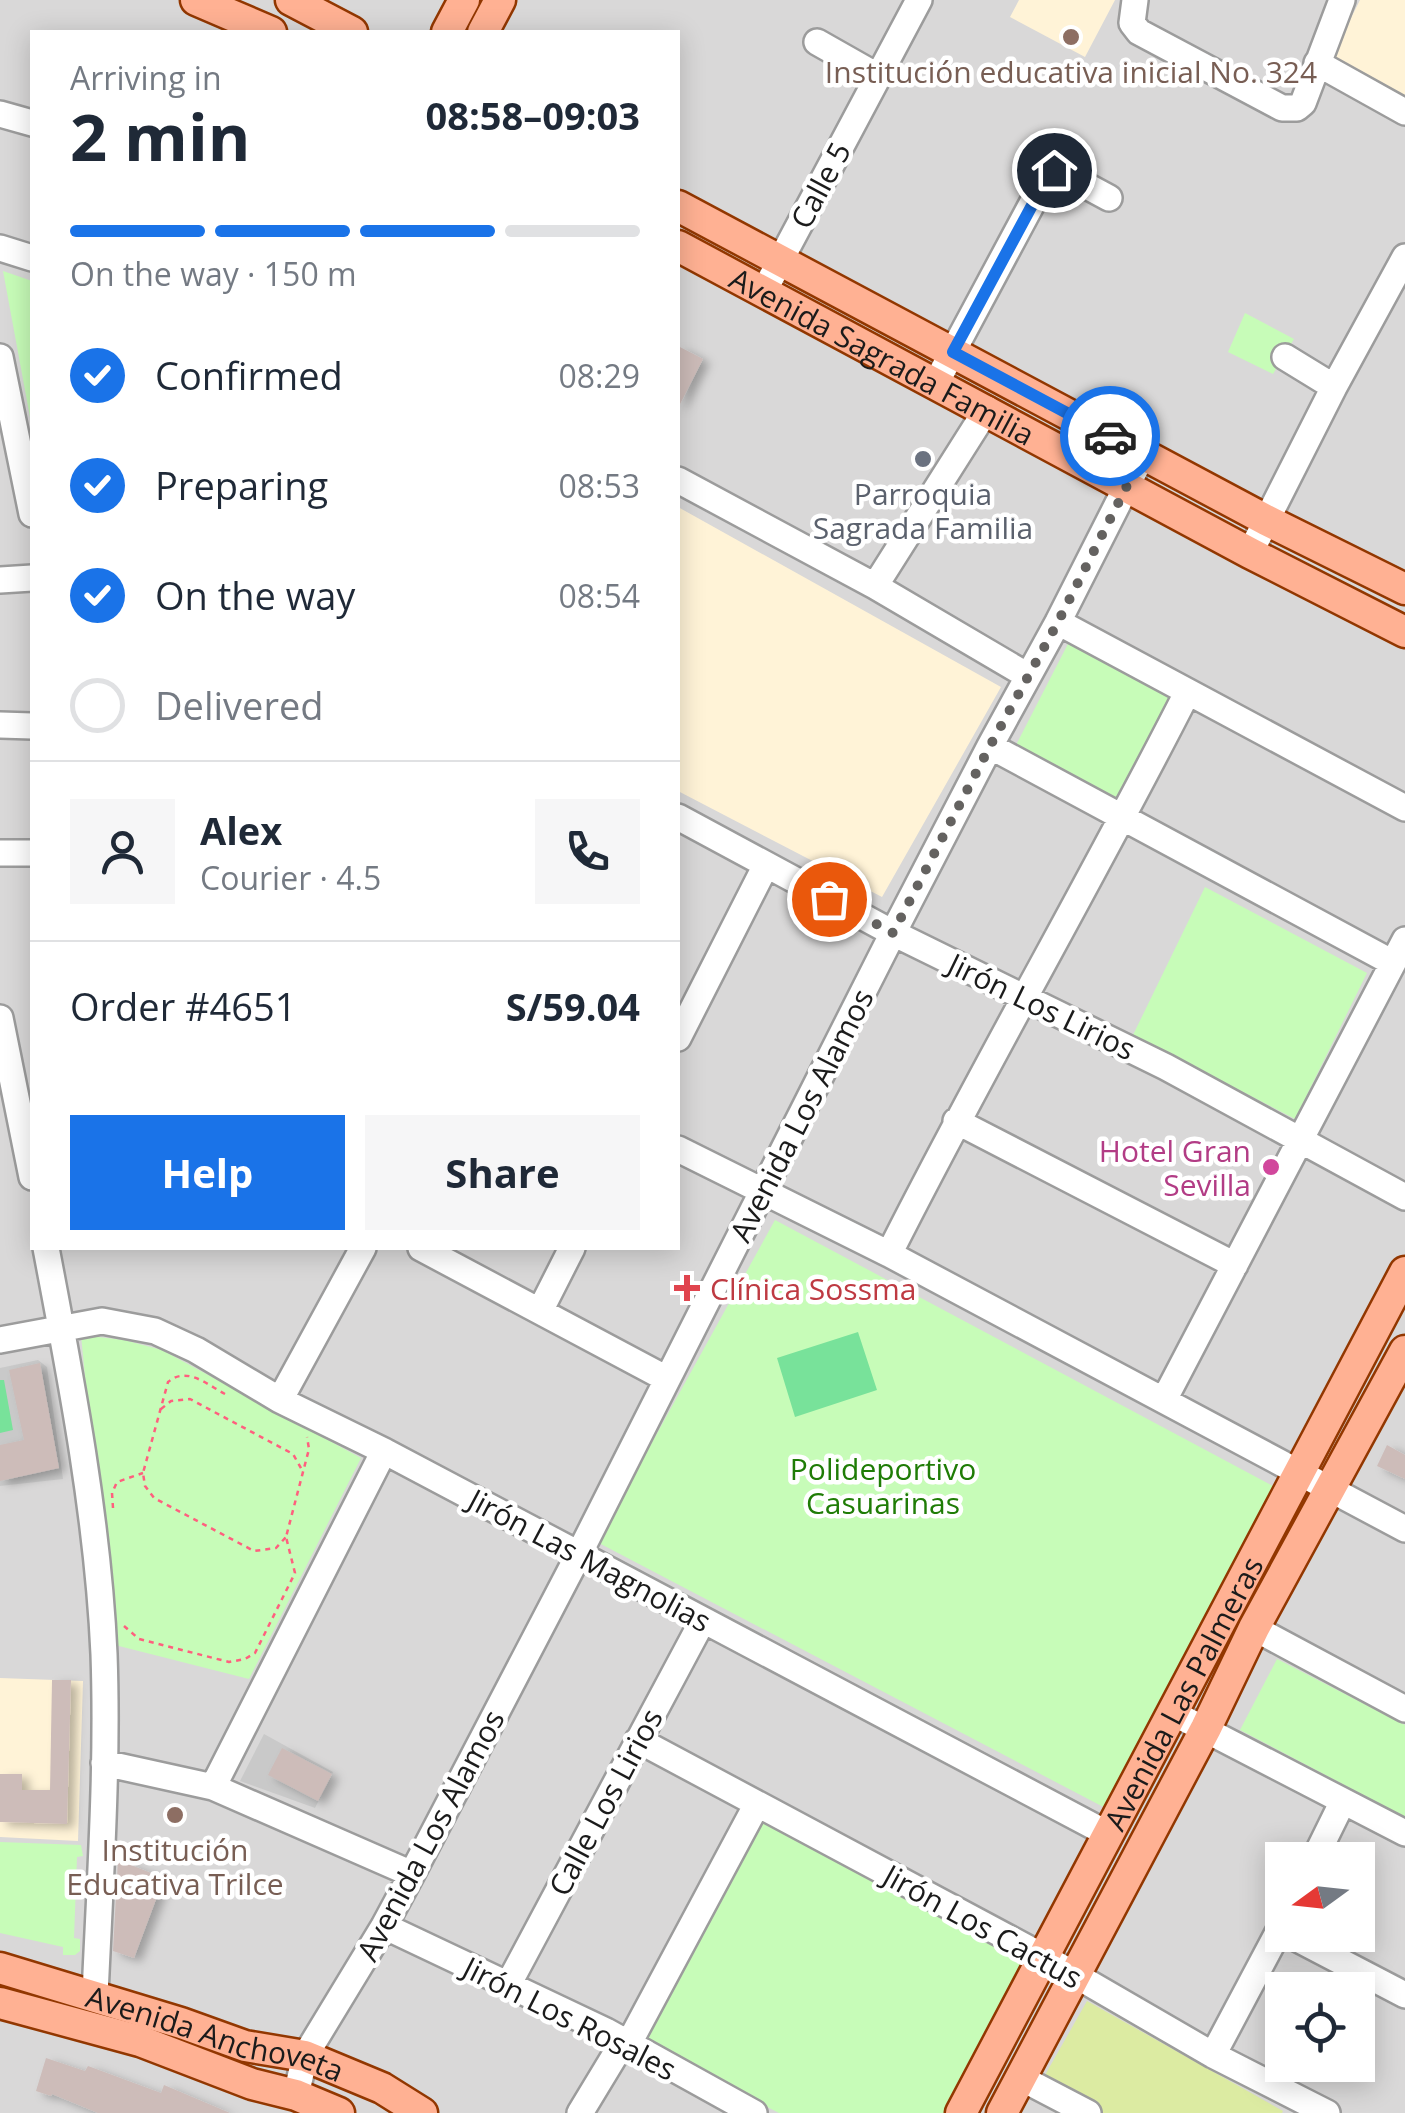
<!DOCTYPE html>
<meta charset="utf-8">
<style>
:root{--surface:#fff;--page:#f6f6f7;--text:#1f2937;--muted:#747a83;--line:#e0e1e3;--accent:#1a73e8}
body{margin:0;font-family:"Open Sans",sans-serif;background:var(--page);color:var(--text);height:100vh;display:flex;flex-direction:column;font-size:38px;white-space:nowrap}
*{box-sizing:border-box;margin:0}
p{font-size:32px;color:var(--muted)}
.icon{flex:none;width:55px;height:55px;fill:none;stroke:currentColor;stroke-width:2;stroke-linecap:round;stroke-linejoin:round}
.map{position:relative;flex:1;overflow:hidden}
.side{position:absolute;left:30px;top:30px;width:650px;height:1220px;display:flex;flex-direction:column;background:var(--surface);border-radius:0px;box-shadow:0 5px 25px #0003}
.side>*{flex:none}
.needle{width:65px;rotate:255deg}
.fabs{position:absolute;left:1265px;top:1842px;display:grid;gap:20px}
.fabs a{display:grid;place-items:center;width:110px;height:110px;border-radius:0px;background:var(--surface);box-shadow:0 5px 25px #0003;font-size:50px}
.pin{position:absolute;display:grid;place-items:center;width:85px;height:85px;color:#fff;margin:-42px;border:5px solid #fff;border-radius:50%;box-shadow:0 2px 10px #0007}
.courier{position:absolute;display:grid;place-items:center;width:100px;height:100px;margin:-50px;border:8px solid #1a73e8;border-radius:50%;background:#fff;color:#222;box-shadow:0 2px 12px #0007}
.headline em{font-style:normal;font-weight:700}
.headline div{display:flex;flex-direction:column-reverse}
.headline{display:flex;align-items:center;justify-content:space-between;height:170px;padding:0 40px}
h1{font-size:65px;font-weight:700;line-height:75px}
.bar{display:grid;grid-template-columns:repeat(4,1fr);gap:15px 10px;align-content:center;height:120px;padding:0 40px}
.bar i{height:12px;border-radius:8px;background:var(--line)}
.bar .active{background:var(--accent)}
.bar p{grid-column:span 4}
.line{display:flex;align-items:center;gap:25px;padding:0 40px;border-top:2px solid var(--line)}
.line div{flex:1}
.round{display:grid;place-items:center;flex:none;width:105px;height:105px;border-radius:0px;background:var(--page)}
ol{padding:0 40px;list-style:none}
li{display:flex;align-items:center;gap:30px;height:110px}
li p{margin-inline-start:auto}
li .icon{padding:10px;border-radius:50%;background:var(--accent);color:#fff;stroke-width:4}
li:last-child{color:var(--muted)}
li i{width:55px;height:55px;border:5px solid var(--line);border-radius:50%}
.primary-button{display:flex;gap:20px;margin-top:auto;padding:20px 40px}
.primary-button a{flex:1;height:115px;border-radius:0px;background:var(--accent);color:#fff;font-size:40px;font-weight:700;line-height:115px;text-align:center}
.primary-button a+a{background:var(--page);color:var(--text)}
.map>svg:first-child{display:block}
.residential{fill:#d9d8d8;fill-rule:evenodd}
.education{fill:#fff3d7}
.religious{fill:#c9c9c9}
.grass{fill:#dceba2}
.park{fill:#c7fcb8}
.pitch{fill:#78e29a}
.building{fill:#cdbcb9;filter:url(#shadow)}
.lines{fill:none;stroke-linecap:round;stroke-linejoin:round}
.minor-casing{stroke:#9c9c9c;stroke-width:30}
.major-casing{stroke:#923700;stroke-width:35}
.path{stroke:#ff5f7e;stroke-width:2.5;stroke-dasharray:5 5;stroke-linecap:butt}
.minor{stroke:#fff;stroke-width:25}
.major{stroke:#ffb193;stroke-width:30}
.done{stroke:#646260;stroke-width:10;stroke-dasharray:0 18}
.route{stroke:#1a73e8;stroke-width:12}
.education-dot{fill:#8d6e63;stroke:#fff;stroke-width:4}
.worship-dot{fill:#6b7280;stroke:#fff;stroke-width:4}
.hotel-dot{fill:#d1479c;stroke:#fff;stroke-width:4}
.health-dot{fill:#e0444e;stroke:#fff;stroke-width:4}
.labels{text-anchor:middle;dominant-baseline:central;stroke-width:9;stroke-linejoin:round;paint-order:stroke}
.education-label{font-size:30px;fill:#785e54;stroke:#fff}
.street-label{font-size:30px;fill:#1b1b1b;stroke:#fff}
.worship-label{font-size:30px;fill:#5b616d;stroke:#fff}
.hotel-label{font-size:30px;fill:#b23c85;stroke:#fff;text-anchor:end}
.health-label{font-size:30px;fill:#be3a42;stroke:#fff;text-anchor:start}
.park-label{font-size:30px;fill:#1f7c06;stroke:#fff}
</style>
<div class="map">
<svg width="1405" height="2113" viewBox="0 0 1405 2113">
<defs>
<filter id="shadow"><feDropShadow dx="7" dy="4" stdDeviation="5" flood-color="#0004"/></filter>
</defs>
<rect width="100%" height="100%" fill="#ede5e0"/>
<path class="residential" d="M0,0H1405V2113H0ZM32,32H678V1248H32ZM1282,1860H1358V1935H1282ZM1282,1990H1358V2065H1282Z"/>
<path class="education" d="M1019,0H1115L1085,57L1010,17Z
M1360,0H1405V97L1330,60Z
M678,507L1001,687L882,897L678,791Z
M0,1678L83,1681L78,1841L0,1837Z"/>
<path class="religious" d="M38,1360L47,1367L63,1479L0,1486V1368Z
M264,1734L333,1772L315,1808L240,1781Z"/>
<path class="grass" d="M1087,2001L1283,2111L1282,2113H1060L1032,2098Z"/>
<path class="park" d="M3,271L32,281V428Z
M1245,313L1294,339L1273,374L1228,352Z
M1071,638L1176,694L1118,806L1015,747Z
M1205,887L1367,973L1295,1119L1133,1035Z
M775,1220L1273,1486L1113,1812L597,1542Z
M81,1335L124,1340L162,1350L361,1458L249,1679L111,1644Z
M1277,1659L1405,1725V1817L1240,1730Z
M758,1820L1032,1967L954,2113H779L640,2041Z
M0,1842L81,1845L83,1856L77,1857L74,1938L80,1939V1951L75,1955H63V1947L0,1933Z"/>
<path class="pitch" d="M858,1332L877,1390L795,1417L777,1358Z
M0,1380H4L13,1430L0,1433Z"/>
<path class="building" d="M678,346L703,359L678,408Z
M40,1363L59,1468L0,1481V1445L24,1440L9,1370Z
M1387,1445L1405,1455V1479L1377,1466Z
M52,1680H71L67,1824L0,1822V1774H22V1790H50Z
M282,1748L332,1774L318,1801L268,1775Z
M118,1860L164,1878L134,1958L113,1951Z
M46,2058L85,2071L88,2066L161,2093L164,2085L230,2113H98L52,2094L51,2096L36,2091Z"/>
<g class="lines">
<g class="minor-casing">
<path id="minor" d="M1135,0L1132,23L1139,32L1282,108H1297L1303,103L1342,0
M817,42L877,76
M1317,63L1405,112
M0,114L32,123
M0,248L32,258
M763,293L919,0
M0,357L32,514
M1285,357L1334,387
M936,383L1049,172L1057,170L1109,198
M678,480L875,586L987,409
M1250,553L1334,387L1405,257
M0,580L32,578
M875,586L1028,676
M1058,622L1405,808
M0,725L32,726
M990,746L1393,963
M678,817L893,933L1166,1067L1405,1197
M0,853H32
M0,1018L32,1177
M678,1038L766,865
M956,1121L1235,1265
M678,1149L889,1254L1405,1529
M46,1248C71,1379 98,1519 104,1654C108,1767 100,1882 95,1995
M421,1248L667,1379
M889,1254C984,1065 1091,882 1187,693
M540,1311L572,1248
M0,1340L102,1321L155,1331L196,1350L280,1400L384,1451L1108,1834
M280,1400L363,1248
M1164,1400L1405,940
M1254,1628L1405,1709
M1173,1713L1405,1833
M638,1740L1044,1957L1213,2055L1327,2113
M104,1763L213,1787L412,1874
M213,1787L384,1451
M1314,1860L1343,1801
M384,1926L606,2031L754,2113
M1290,1935L1405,1995
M508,1985L703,1620
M628,2045L757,1804
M1213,2055L1282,1925
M1021,2078L1088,2113
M296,2095L305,2056L384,1926L412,1874L578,1556L893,933L990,746L1058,622L1143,454
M580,2113L623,2042"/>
</g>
<g class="major-casing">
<g id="major">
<path d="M196,0L271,32"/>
<path d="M291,0L352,32"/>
<path d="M447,32L464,0"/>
<path d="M483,32L500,0"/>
<path d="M678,206L1266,520L1405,589"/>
<path id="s1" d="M678,246L1250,553L1405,632"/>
<path id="s2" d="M0,1968L181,2023L245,2046L305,2056L382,2088L422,2113"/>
<path d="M0,2003L140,2041L252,2084L296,2095L339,2113"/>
<path id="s3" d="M961,2113L1405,1272"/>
<path d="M1002,2113L1206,1728L1254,1628L1405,1351"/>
</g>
</g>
<path class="path" d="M225,1394C206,1384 187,1366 168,1382L143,1473L145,1486L154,1498L254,1551L276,1548L286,1537
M161,1409L171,1401L190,1399L293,1454L302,1470
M113,1508L112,1493L117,1482L143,1473
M124,1626L139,1639L229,1662L245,1659L255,1653L295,1573L286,1537L309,1449L307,1437"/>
<use href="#minor" class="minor"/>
<use href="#major" class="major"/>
</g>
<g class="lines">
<path class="done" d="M829,899L893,933L990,746L1058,622L1143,454L1110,436"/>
<path class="route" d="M1054,170L1050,172L953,352L1110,436"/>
</g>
<g class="education-dot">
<circle cx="1071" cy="37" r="10"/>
<circle cx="175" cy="1815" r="10"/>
</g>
<circle class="worship-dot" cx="923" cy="459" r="10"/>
<circle class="hotel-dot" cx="1271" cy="1167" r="10"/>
<path class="health-dot" d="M682 1273h10v10h10v10h-10v10h-10v-10h-10v-10h10z"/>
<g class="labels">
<g class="education-label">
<text x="1071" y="71">Institución educativa inicial No. 324</text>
<text x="175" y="1849">Institución<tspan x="175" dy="34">Educativa Trilce</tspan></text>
</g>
<g class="street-label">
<text transform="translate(820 185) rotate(-62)">Calle 5</text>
<text stroke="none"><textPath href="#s1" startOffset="232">Avenida Sagrada Familia</textPath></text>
<text transform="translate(1042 1006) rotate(26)">Jirón Los Lirios</text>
<text transform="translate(801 1115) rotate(-63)">Avenida Los Alamos</text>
<text transform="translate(590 1560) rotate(28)">Jirón Las Magnolias</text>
<text stroke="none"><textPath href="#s3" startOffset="475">Avenida Las Palmeras</textPath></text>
<text transform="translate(605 1802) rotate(-62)">Calle Los Lirios</text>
<text transform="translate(430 1835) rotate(-62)">Avenida Los Alamos</text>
<text transform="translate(983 1926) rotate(29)">Jirón Los Cactus</text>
<text transform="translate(570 2018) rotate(27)">Jirón Los Rosales</text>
<text stroke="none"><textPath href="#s2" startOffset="225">Avenida Anchoveta</textPath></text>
</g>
<g class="worship-label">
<text x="923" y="493">Parroquia<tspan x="923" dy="34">Sagrada Familia</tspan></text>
</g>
<g class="hotel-label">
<text x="1251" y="1150">Hotel Gran<tspan x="1251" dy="34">Sevilla</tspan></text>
</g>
<g class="health-label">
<text x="710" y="1288">Clínica Sossma</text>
</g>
<g class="park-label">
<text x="883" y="1468">Polideportivo<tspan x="883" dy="34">Casuarinas</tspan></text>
</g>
</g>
</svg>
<div class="fabs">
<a><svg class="needle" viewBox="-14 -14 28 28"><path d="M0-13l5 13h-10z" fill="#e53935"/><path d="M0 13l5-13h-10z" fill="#747a83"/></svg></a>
<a><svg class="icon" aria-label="locate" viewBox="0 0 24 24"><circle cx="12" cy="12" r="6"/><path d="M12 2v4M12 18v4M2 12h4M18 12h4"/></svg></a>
</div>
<div class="pin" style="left:829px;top:899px;background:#ea580c"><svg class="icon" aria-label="bag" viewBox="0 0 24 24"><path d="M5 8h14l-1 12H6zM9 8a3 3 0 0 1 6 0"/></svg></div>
<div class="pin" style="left:1054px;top:170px;background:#1f2937"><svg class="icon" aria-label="home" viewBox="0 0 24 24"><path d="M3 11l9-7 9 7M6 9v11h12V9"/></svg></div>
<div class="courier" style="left:1110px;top:436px"><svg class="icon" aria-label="car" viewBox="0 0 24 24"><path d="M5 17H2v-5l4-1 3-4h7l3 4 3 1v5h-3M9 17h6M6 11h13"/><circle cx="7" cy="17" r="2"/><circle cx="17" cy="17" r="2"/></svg></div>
<section class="side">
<div class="headline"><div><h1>2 min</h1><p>Arriving in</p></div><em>08:58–09:03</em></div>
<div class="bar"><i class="active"></i><i class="active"></i><i class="active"></i><i></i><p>On the way · 150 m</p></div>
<ol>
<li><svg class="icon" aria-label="check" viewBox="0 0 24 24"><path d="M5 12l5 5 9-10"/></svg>Confirmed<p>08:29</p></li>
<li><svg class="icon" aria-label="check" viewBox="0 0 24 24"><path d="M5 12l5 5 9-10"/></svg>Preparing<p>08:53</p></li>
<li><svg class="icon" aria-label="check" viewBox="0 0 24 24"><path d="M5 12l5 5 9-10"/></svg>On the way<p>08:54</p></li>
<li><i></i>Delivered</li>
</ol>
<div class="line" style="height:180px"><a class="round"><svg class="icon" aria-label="person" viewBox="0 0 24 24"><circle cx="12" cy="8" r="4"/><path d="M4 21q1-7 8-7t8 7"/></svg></a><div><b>Alex</b><p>Courier · 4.5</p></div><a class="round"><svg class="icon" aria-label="phone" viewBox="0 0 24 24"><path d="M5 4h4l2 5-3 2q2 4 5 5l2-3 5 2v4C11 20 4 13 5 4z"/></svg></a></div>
<div class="line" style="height:130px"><div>Order #4651</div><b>S/59.04</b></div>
<div class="primary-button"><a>Help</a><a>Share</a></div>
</section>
</div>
